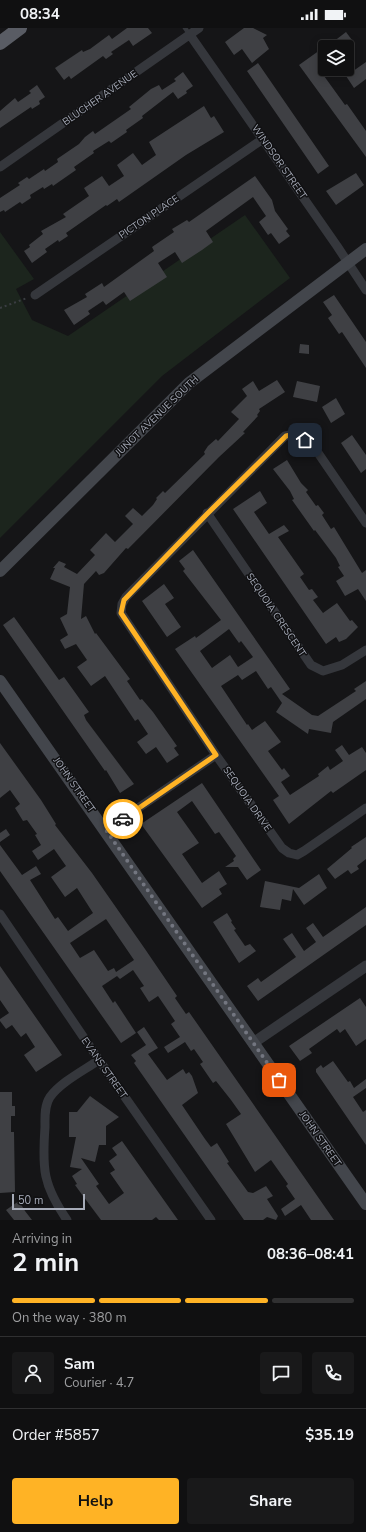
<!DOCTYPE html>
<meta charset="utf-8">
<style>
:root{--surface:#101011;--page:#19191a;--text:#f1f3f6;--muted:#9c9d9f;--line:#303031;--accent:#ffb325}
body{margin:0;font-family:"Nunito Sans",sans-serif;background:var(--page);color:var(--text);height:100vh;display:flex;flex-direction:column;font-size:15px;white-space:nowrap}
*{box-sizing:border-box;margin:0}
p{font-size:13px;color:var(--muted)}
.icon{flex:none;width:22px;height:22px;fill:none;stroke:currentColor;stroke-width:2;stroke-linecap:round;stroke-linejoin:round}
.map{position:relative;height:1192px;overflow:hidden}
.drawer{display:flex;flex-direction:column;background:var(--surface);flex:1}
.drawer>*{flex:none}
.tools{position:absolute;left:318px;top:12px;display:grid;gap:8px}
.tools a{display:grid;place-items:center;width:36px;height:36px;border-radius:4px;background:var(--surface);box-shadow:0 2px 10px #0003,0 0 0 1px var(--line);font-size:20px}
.scale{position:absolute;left:12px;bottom:10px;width:73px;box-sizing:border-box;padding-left:4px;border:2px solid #a6abb8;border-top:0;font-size:11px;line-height:14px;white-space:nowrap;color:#a6abb8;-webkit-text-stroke:3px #101012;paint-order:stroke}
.pin{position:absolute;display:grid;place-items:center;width:34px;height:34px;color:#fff;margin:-17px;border-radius:8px;box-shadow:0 2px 6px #0006}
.courier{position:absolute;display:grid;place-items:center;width:40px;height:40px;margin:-20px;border:3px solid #ffb325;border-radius:50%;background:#fff;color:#222;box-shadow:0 1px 5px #0007}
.summary em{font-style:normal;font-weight:700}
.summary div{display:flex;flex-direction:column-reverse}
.summary{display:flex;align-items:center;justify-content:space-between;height:68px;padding:0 12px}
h1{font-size:26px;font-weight:700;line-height:30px}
.bar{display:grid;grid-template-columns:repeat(4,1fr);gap:6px 4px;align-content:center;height:48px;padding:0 12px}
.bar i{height:5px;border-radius:3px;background:var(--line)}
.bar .selected{background:var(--accent)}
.bar p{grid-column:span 4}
.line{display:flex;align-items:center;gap:10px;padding:0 12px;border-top:1px solid var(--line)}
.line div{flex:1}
.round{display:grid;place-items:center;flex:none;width:42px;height:42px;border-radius:4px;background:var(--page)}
.button{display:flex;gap:8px;margin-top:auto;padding:8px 12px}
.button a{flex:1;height:46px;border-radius:4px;background:var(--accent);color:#111;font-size:16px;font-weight:700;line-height:46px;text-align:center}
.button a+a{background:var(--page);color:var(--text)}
.status{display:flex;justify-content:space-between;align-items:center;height:28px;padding:0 20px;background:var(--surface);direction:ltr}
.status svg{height:11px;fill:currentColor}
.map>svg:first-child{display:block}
.green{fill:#1c251d}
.building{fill:#3f4044;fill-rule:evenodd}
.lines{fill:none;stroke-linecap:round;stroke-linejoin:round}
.path{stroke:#3b3e43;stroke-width:2;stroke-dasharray:2 3;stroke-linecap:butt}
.service{stroke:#35373c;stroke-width:4.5}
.minor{stroke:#35373c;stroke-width:9}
.tertiary{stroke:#35373c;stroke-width:11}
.secondary{stroke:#43464c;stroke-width:12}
.trunk{stroke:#595c64;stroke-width:14}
.done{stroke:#737680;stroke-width:4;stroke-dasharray:0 7.2}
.route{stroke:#ffb325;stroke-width:5}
.labels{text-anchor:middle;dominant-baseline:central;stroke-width:3;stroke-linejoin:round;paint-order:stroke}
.street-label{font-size:10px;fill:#a6abb8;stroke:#101012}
</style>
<div class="status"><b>08:34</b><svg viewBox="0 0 49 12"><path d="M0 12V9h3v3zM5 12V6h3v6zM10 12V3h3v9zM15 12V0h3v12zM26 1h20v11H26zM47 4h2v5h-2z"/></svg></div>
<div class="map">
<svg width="366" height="1192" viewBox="0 0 366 1192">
<rect width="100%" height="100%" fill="#151517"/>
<path class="green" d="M245,187L290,250L162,348L0,510V204L34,251L16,261L32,292L68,308Z"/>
<path class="building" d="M127,0H148L152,5L133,18L129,12L111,24L113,26L106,31L103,28L71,51L69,48L64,52L55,40L82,22L83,24L90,21L109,7L112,11Z
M244,0H253L267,7L263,10L269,21L252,35L242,21L234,27L225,14Z
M346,4L355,16L351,19H336L333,14Z
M320,22L321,24L325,22V37L319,41L345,77L347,76L366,103V129L299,37Z
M366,34V51L354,60L346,48Z
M258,35L329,138L318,146L247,43Z
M183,44L193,58L186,63L187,65L178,71L173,64L142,88L143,90L126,102L127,104L111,115L109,113L93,123L94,125L74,139L76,142L53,158L52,156L44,161L43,159L30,167L31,170L22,176L20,174L5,184L4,182L0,184V170L20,157L18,155L27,149L29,151L44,141L45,143L58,134L57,131L79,116L85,109L93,103L95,106L131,81L129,79L151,61L159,57L162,62L176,53L174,51Z
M37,57L45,69L39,73L40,76L32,81L31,79L0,100V83L15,70L18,74L31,65L29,63Z
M204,78L211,90L214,88L224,104L186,127L119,174L117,171L107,178L106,177L66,205L68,208L59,214L58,212L45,221L47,224L32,235L24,223L30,219L29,217L43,206L41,203L66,189L63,186L89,168L84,160L102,148L109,158L124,148L117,137L133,125L142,137L156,127L149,114Z
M356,145L364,157L336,177L326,163Z
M255,148L272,172L275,183L288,201L286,203L290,208L279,216L271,205L268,207L259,194L266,188L253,169L206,203L213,214L202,222L182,235L175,224L158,235L167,249L130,273L124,264L106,277L103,273L88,283L90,286L74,297L64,282L87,269L85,266L102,255L104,259L154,223L152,219L174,204L172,201L187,192L189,194Z
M334,267L366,314V340L342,304L339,306L328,290L332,287L323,274Z
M300,316L309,317V326L299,325Z
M277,352L285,364L259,381L260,383L257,387L258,388L243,404L245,405L219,429L128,521L126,520L104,545L99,547L96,543L84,556L81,591L86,588L95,606L96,605L130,651L127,653L140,672L142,671L153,684L177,718L174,720L179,727L167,735L156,719L146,726L137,714L148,706L138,691L135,693L105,648L91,658L77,639L87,632L76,616L65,621L60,612L68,607L60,590L67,586L70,559L50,551L55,540H53L59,533L66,536L64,539L77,546L95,527L90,522L106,505L115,514L133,496L125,488L133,480L142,488L153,477L157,471L156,470L163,463L165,465L205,426L204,424L208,418L216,411L218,413L239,391L231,384L247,368L242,361L253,353L259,363Z
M297,353L320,358L317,374L293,369Z
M336,370L345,386L331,395L322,379Z
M352,407L366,427V441L361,445L341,415Z
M287,432L301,455L308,462L306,464L316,478L318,477L324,485L322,487L331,501L334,499L362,545L366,542V573L358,561L345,568L336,553L344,548L338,539L340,538L336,530L315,502L314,503L292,472L294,471L290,463L273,441Z
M260,463L267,475L254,484L269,506L284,497L289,503L278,509L304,546L300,549L309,562L312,561L318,569L313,572L323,585L337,575L350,593L352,592L358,599L346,611L339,614L336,609L326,616L233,481Z
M193,522L290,661L282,666L312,687L318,688L356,663L354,661L366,653V671L333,694L331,705L309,701L308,706L276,684L282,675L271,659L268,661L256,643L242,652L238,647L221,658L247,697L248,696L252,702L265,693L281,714L268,723L282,742L284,740L290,748L281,754L290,767L319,748L318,746L328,738L330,742L343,733L335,722L342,717L349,727L362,719L366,725V742L333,765L331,763L289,796L273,772L279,768L175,621L195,608L196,610L221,592L183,543L185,541L179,533ZM229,601L239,615L241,613L253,629L238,639L230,627L212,640L200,623Z
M164,556L174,570L165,576L181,599L167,609L142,573Z
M14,589L59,652L64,649L89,684L84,687L86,692L134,756L120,765L106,742L105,743L3,597Z
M0,715L41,772L56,796L55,797L92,845L145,921L177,968L175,970L186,986L189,984L196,994L334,1192H311L301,1177L285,1188L281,1181L295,1171L286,1158L288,1156L271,1132L255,1144L226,1096L241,1086L231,1072L216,1053L213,1055L200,1036L203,1034L194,1021L191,1023L185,1014L168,1025L164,1019L180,1009L171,996L175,993L158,968L149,974L140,960L144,958L133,942L120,951L117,948L102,958L113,975L115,973L136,1005L121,1015L0,843V817L22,847L36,838L41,846L30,852L55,891L58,889L68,903L93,885L77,860L65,869L51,849L66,838L54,821L38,832L32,823L41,817L35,807L37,806L27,792L23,793L15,780L20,776L10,762L0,770ZM106,891L134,932L116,944L114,940L108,943L94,922L80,930L70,915Z
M202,755L261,842L247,852L238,839H225L234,833L233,831L236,828L219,804L215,806L192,773L177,784L199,815L182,826L202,855L219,843L227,856L219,861L222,866L202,880L141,796Z
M6,801L10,807L0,814V805Z
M366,809V831L357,838L359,841L351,846L348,842L335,851L327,841L352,820L351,819Z
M319,846L327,860L304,877L293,861L291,873L282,871L280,882L260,879L265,853L299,860Z
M366,879V897L258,973L247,958L258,950L261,954L296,929L283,911L292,905L304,923L316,914L306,900L313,895L323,909Z
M227,885L232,893L231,894L236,901L234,902L245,918L250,916L256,923L239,935L213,894Z
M0,938L62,1027L36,1044L24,1027L35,1019L26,1005L21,1009L12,997L6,1001L0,993V991L9,985L0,972Z
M360,970L366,979V1011L356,1018L345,1001L340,1005L337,1001L309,1021L312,1025L300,1033L289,1018Z
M144,999L158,1020L148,1026L167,1052L183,1041L186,1046L189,1044L192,1048L198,1065L182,1077L205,1111L211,1119L217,1115L229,1134L227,1135L248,1164L253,1165L266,1158L273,1168L267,1171L278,1188L276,1192L267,1189L263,1192H244L134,1035L136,1033L131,1027L146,1017L137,1004Z
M333,1033L348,1054L350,1053L354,1060L366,1051V1060L353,1069L363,1084L366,1082V1117L316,1044V1041L321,1037L323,1040Z
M0,1064H12V1078H15V1088H11V1104H14L15,1164L0,1165Z
M90,1068L119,1089L106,1098V1117H99L95,1134L81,1130L99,1156L96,1158L109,1176L124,1165L110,1145L115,1142L109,1133L117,1127L112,1120L122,1113L178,1192H159L156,1189L152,1192H101L83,1168L75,1157L77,1156L72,1148L82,1141L70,1139L76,1109H69V1084H77Z
M19,1173L25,1183L32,1192H14L6,1182Z"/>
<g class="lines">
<path class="path" d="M0,280L27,270"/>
<path class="service" d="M185,0L190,7"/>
<path class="minor" d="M190,7L337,218L366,262
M0,139L199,0
M35,267L263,111
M207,485L311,637L323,643L342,637L366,622
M366,495L314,419L295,406L285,408L126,569L122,576L121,585L216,727L282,820L289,825L297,827L304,823L366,780
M106,802L216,727
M0,886L99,1032L211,1192
M67,1192C43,1157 42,1141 45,1099C45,1090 44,1078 50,1069C61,1054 83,1043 99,1032"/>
<path class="tertiary" d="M253,1015L366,938"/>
<path class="secondary" d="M0,543L189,355L366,221
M0,653L366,1176"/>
<path class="trunk" d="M0,15L20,0"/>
</g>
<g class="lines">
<path class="done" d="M123,791L106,802L279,1052"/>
<path class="route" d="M123,791L216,727L121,585L124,572L207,486L286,408L295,406L305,412"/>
</g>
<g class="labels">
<g class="street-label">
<text transform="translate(100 70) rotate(-35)">BLUCHER AVENUE</text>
<text transform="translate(279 134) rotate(55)">WINDSOR STREET</text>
<text transform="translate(149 189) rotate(-34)">PICTON PLACE</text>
<text transform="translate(157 388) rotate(-44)">JUNOT AVENUE SOUTH</text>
<text transform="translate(276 587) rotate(56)">SEQUOIA CRESCENT</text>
<text transform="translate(74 757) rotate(55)">JOHN STREET</text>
<text transform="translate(247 771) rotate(55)">SEQUOIA DRIVE</text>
<text transform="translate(104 1040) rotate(55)">EVANS STREET</text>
<text transform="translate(320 1111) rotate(55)">JOHN STREET</text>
</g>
</g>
</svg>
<div class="tools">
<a><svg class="icon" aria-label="layers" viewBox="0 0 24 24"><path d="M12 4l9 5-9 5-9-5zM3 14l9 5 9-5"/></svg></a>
</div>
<div class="scale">50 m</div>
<div class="pin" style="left:279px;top:1052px;background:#ea580c"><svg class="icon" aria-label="bag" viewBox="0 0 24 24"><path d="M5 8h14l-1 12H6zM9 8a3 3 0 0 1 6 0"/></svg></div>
<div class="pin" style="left:305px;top:412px;background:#1f2937"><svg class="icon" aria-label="home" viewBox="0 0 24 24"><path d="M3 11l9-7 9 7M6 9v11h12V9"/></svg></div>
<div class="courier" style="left:123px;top:791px"><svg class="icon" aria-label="car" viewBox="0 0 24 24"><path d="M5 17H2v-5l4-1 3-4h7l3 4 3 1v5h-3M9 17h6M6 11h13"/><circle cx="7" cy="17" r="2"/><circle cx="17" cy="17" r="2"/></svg></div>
</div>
<section class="drawer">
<div class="summary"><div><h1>2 min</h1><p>Arriving in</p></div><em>08:36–08:41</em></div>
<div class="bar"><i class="selected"></i><i class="selected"></i><i class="selected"></i><i></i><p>On the way · 380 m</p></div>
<div class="line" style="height:72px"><a class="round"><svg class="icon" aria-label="person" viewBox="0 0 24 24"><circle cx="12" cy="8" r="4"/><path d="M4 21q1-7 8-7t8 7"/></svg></a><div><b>Sam</b><p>Courier · 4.7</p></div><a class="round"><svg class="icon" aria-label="chat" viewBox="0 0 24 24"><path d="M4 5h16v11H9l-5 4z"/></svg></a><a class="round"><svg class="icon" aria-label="phone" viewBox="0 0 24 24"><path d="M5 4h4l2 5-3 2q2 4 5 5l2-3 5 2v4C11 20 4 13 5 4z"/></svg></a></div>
<div class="line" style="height:52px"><div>Order #5857</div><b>$35.19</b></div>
<div class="button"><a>Help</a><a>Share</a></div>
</section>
